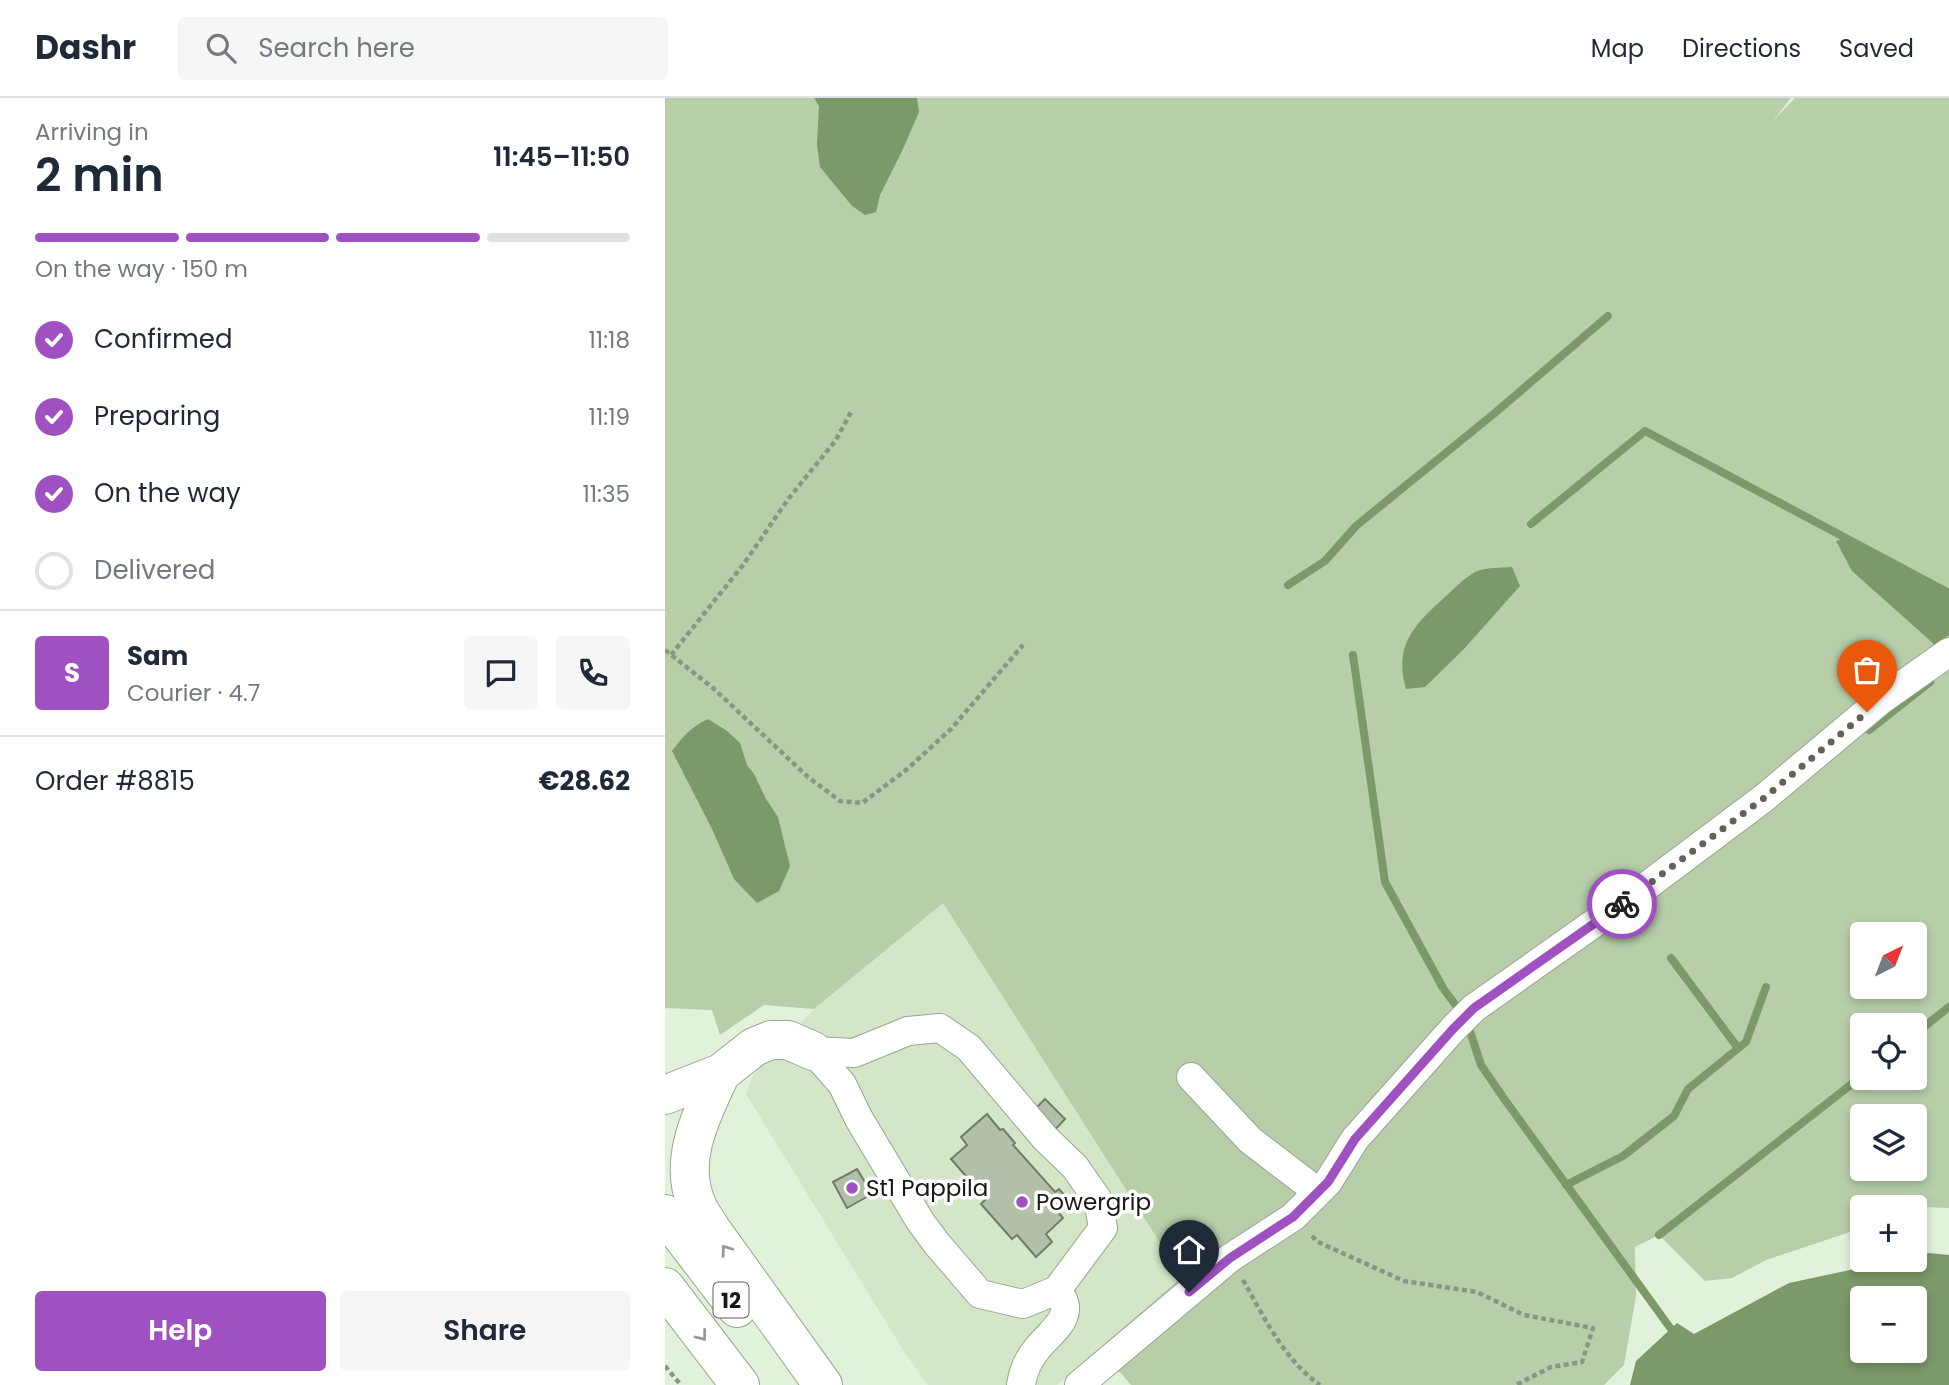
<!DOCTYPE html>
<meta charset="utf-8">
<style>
:root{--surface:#fff;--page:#f6f6f7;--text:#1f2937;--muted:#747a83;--line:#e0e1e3;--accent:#9f51c2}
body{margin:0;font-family:Poppins,sans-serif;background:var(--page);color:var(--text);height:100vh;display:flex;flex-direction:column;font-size:26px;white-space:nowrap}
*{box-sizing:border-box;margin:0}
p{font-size:23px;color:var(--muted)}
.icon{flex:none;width:38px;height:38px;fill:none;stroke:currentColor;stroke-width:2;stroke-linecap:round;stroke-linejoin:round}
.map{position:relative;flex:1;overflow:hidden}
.side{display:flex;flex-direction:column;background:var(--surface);width:665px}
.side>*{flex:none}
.needle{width:46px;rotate:42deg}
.tools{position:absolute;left:1185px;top:824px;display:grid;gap:14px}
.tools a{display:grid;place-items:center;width:77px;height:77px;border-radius:7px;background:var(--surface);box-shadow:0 4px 10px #0003;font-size:35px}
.pin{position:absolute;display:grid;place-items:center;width:60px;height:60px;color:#fff;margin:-72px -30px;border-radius:50% 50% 50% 0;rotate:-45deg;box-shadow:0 0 7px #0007}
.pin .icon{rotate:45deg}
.courier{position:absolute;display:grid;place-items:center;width:70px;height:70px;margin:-35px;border:5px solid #9f51c2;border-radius:50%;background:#fff;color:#222;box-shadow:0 2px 9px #0007}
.headline em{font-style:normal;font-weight:600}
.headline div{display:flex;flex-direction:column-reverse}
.headline{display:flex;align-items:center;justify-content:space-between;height:119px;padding:0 35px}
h1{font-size:46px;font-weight:600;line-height:52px}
.bar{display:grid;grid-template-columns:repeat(4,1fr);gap:10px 7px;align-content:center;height:84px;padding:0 35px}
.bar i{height:9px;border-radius:5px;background:var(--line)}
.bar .current{background:var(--accent)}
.bar p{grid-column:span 4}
.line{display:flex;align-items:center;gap:18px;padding:0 35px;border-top:2px solid var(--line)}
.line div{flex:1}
.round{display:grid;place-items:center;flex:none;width:74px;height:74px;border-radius:7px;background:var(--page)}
ol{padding:0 35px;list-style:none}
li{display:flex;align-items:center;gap:21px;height:77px}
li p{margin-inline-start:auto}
li .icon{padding:7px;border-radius:50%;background:var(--accent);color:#fff;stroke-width:4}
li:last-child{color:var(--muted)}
li i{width:38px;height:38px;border:4px solid var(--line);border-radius:50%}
.button{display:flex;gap:14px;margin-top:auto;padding:14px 35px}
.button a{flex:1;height:80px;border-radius:7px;background:var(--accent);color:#fff;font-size:28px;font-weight:600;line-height:80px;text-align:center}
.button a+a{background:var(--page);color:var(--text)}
header{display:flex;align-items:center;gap:42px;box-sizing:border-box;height:98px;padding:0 35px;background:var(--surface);border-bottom:2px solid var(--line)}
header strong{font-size:33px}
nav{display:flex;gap:38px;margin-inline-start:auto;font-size:24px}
.search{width:490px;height:63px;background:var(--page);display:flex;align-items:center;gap:18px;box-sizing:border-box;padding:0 24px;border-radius:7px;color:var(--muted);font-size:26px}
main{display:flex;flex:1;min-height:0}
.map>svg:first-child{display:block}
.built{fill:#d3e6c8}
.green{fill:#b7cea9;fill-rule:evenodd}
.water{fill:#7c996a;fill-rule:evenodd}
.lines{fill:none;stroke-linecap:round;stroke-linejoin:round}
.stream{stroke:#7c996a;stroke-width:8}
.building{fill:#b2c0aa;stroke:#707c68;stroke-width:2}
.minor-casing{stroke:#98a690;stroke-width:30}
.highway-casing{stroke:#98a690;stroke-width:40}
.path{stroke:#8b9585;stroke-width:4.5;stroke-dasharray:5 3.5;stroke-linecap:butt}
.minor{stroke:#fff;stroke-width:28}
.highway{stroke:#fff;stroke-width:38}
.oneway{stroke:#969894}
.done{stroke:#5d6558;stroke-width:7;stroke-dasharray:0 12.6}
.route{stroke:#9f51c2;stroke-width:9}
.poi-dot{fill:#9f51c2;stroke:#fff;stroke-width:2.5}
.labels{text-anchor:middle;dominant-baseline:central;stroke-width:7;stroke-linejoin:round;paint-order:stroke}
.shield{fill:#fff;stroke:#5b5f59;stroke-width:2}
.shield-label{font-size:21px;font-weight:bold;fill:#151a12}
.poi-label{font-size:23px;fill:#151a12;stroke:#fff;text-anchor:start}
</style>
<header>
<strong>Dashr</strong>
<div class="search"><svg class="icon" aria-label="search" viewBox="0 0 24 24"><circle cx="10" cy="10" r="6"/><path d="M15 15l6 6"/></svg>Search here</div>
<nav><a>Map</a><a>Directions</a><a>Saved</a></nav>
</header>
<main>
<section class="side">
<div class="headline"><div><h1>2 min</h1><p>Arriving in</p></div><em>11:45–11:50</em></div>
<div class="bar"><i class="current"></i><i class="current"></i><i class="current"></i><i></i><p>On the way · 150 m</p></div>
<ol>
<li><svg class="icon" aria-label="check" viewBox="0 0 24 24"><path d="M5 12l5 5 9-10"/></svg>Confirmed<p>11:18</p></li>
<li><svg class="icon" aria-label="check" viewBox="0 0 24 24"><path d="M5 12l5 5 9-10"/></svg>Preparing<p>11:19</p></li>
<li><svg class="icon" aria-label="check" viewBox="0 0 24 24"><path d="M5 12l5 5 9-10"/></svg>On the way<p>11:35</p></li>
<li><i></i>Delivered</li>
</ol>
<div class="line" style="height:126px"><b class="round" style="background:var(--accent);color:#fff">S</b><div><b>Sam</b><p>Courier · 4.7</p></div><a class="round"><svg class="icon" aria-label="chat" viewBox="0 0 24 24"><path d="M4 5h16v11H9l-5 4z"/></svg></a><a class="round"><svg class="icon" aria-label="phone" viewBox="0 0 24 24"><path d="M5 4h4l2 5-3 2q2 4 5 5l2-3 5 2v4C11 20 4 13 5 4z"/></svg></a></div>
<div class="line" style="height:91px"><div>Order #8815</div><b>€28.62</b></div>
<div class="button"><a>Help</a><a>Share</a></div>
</section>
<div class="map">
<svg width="1284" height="1287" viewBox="0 0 1284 1287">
<rect width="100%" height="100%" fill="#e2f1da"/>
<path class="built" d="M278,804L518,1179L392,1287H263L240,1255L81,996L88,977L149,911Z"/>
<path class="green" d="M0,0H1126L1108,23L1130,0H1284V1110L1261,1109L1250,1113V1110H1197V1130L1101,1162L1067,1180L1040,1183L994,1137L970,1149L971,1198L959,1267L939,1287H466L455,1274L406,1275L517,1179L278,805L149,911L99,907L55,937L47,912L0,910ZM1197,836H1250V889H1197ZM1197,928H1250V980H1197ZM1197,1018H1250V1071H1197Z"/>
<path class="water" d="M149,0H252L254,14L238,51L215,97L211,114L200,117L187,108L155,69L152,47L154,8Z
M1180,440L1284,495V537L1270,547L1187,473L1171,443Z
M847,469L855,488L798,552L760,589L741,591C728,547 750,526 781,498C790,490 799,480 810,474C820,469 836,470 847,469Z
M43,621L62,633L75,645L82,667L89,676L101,701L113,719L125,768L114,793L92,805L69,781L47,731L7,653C18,638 26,629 43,621Z
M1264,1155L1284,1157V1287H965L971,1263L1012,1225L1029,1236L1124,1185L1232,1162H1250V1158ZM1250,1200V1253H1197V1200Z"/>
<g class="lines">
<path class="stream" d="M866,426L980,333L1284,495
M623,487L660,463L691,428L831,314L943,218
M688,557L720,784L778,890L792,909
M1204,632L1265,584
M1006,860L1073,950
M804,930L816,967L840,1002L1006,1231
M1250,936L1284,909
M901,1087L958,1058L1009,1018L1023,991L1081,944L1101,889
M994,1137L1197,978"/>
</g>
<path class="building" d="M380,1001L400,1021L387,1035L366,1015Z
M322,1016L335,1032L338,1031L350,1045L348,1047L390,1094L394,1091L405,1103L393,1114L398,1120L381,1136L387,1144L371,1159L352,1137L347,1141L316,1106L321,1101L286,1061L302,1047L296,1039Z
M192,1071L207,1096L182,1110L168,1084Z"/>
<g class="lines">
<g class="minor-casing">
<path id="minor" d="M275,930L304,950L380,1040L410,1069L433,1102L438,1130L392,1192L358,1206L315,1196L272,1146L255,1123L194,1021L177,986L148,953L189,955L243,933Z
M526,979L585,1042L653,1094
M356,1287C358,1274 363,1262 371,1252C380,1240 399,1227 400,1212C401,1204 396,1198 392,1192
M414,1287L565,1160L628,1119L663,1084L690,1041L788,931L809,910L979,790L1099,700L1216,602L1284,554"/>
</g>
<g class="highway-casing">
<path id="highway" d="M56,975C37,1016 12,1062 32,1107C35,1116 42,1123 46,1131L158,1287
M0,997L56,975L89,949L106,942H123L148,953
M0,1116L72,1210
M0,1189L75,1287"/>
</g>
<path class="path" d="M0,552L48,590L143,679L175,703L197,705L240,673L286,631L358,547
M6,557L78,467L124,400L171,342L186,314
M647,1138L653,1144L739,1183L812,1194L859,1217L928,1230L917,1264L886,1269L851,1287
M578,1182C599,1219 619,1262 655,1287
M0,1268L16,1287"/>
<use href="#minor" class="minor"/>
<use href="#highway" class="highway"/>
</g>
<defs><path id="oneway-chevron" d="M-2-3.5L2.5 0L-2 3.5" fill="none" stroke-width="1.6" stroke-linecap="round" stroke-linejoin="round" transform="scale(1.75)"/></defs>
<g class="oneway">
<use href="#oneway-chevron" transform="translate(61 1152) rotate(-126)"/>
<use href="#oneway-chevron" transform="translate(37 1238) rotate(52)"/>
</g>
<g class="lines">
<path class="done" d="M957,806L1099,700L1202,614"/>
<path class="route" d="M524,1194L565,1160L628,1119L663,1084L690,1041L788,931L809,910L957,806"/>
</g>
<g class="poi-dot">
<circle cx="187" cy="1090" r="7"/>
<circle cx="357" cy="1104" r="7"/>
</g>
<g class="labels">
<rect class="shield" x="48.5" y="1184.5" width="35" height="35" rx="5"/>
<g class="shield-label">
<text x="66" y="1202">12</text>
</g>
<g class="poi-label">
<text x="201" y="1090">St1 Pappila</text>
<text x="371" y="1104">Powergrip</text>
</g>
</g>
</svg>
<div class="tools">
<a><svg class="needle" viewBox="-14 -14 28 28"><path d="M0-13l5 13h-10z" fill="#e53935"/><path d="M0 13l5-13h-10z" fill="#747a83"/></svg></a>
<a><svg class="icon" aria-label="locate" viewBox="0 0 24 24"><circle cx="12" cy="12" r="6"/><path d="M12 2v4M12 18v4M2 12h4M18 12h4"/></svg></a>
<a><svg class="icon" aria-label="layers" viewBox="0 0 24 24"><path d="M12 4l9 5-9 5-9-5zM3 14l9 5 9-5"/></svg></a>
<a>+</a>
<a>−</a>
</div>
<div class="pin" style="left:1202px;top:614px;background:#ea580c"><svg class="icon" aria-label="bag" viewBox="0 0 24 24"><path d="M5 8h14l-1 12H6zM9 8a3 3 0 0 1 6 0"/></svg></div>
<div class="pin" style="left:524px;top:1194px;background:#1f2937"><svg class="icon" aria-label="home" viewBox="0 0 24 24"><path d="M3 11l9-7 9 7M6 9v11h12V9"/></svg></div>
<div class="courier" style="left:957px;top:806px"><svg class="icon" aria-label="bike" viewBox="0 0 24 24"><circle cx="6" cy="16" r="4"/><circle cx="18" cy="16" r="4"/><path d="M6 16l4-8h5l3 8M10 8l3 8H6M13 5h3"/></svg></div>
</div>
</main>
